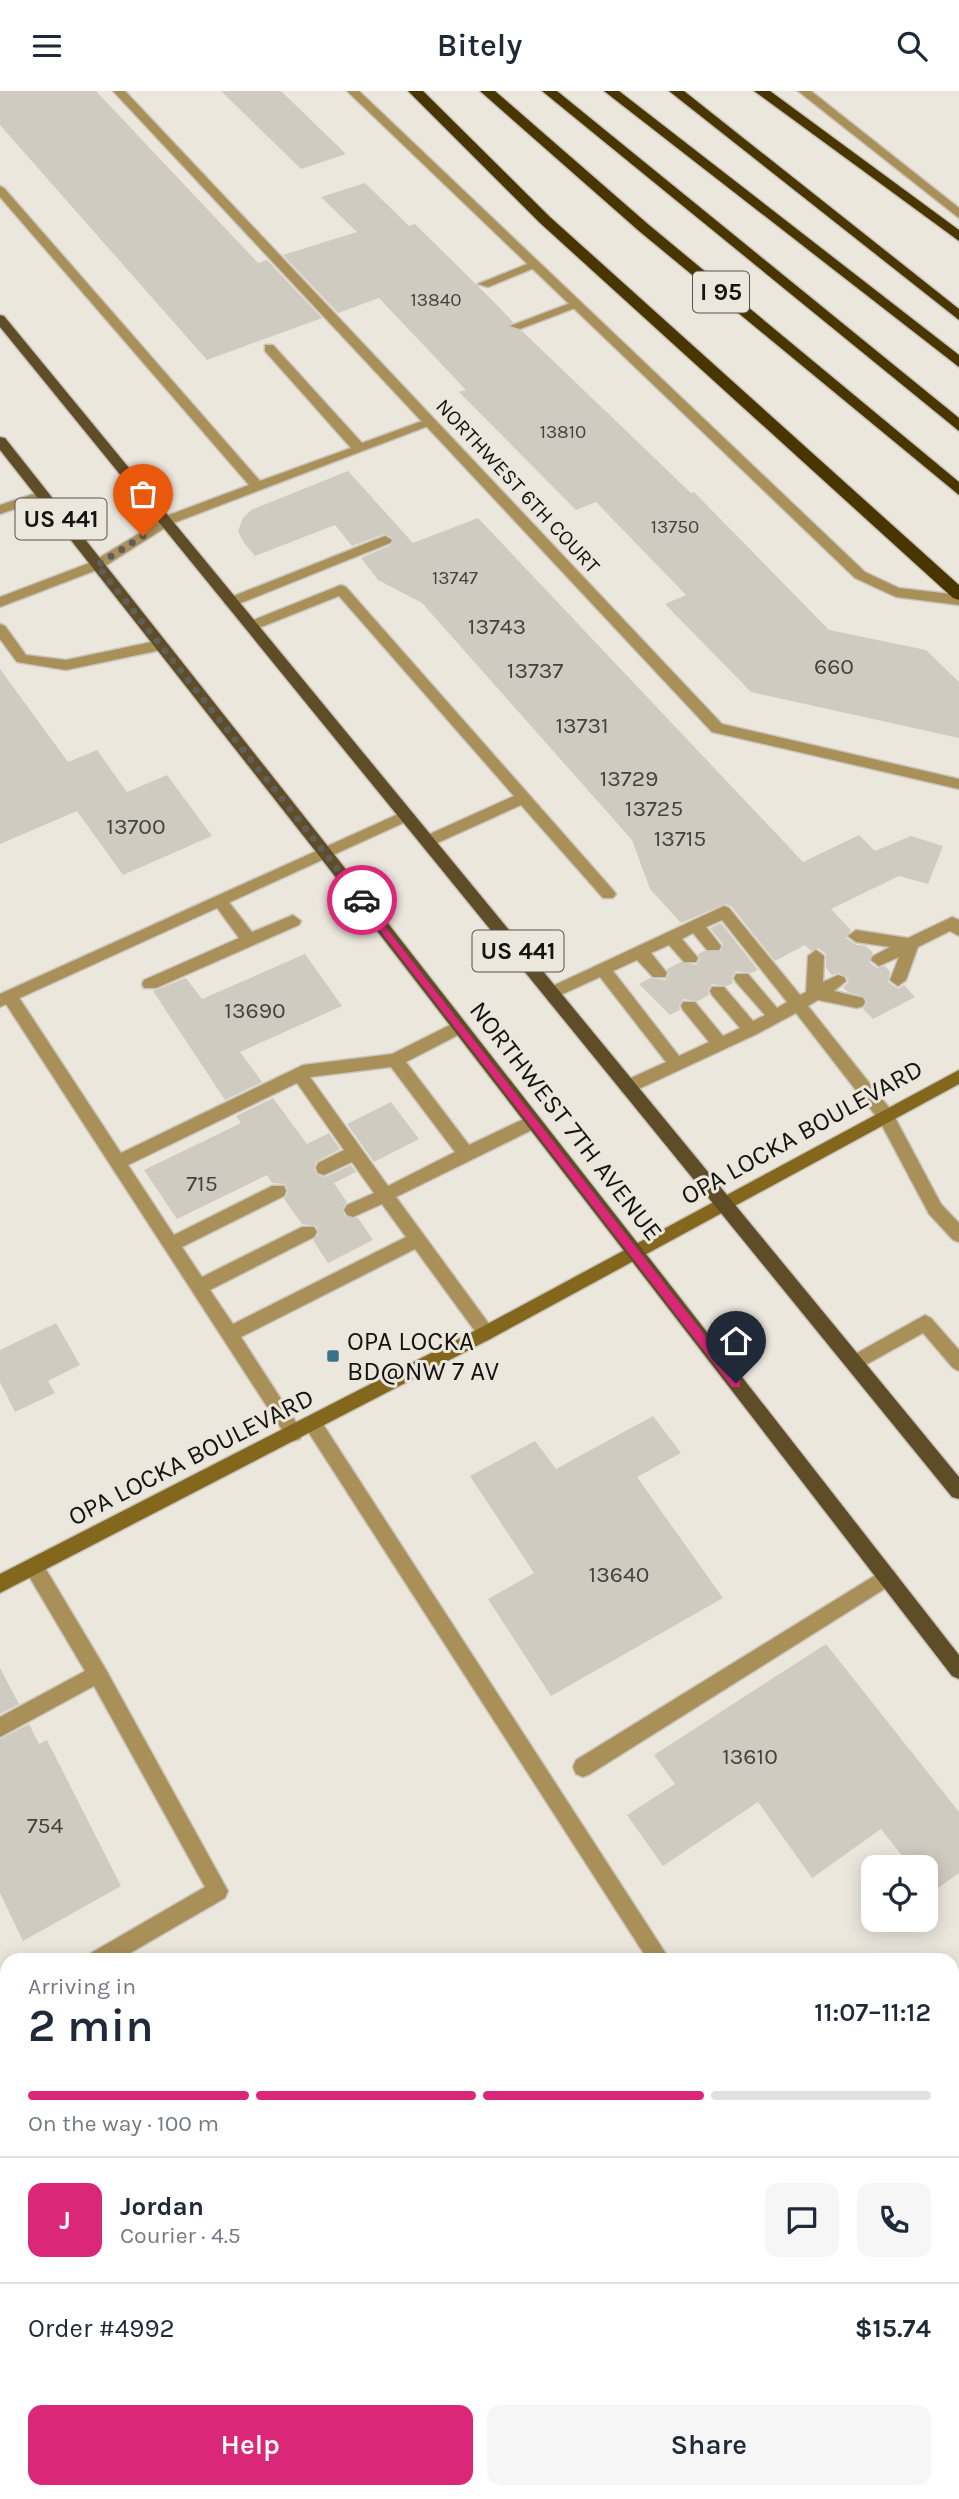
<!DOCTYPE html>
<meta charset="utf-8">
<style>
:root{--surface:#fff;--page:#f6f6f7;--text:#1f2937;--muted:#747a83;--line:#e0e1e3;--accent:#db2777}
body{margin:0;font-family:Karla,sans-serif;background:var(--page);color:var(--text);height:100vh;display:flex;flex-direction:column;font-size:26px;white-space:nowrap}
*{box-sizing:border-box;margin:0}
p{font-size:23px;color:var(--muted)}
.icon{flex:none;width:38px;height:38px;fill:none;stroke:currentColor;stroke-width:2;stroke-linecap:round;stroke-linejoin:round}
.map{position:relative;flex:1;overflow:hidden}
.details{position:absolute;left:0px;top:1862px;width:959px;height:546px;display:flex;flex-direction:column;background:var(--surface);border-radius:21px 21px 0 0;box-shadow:0 4px 18px #0003}
.details>*{flex:none}
.tools{position:absolute;left:861px;top:1764px;display:grid;gap:14px}
.tools a{display:grid;place-items:center;width:77px;height:77px;border-radius:14px;background:var(--surface);box-shadow:0 4px 18px #0003;font-size:35px}
.pin{position:absolute;display:grid;place-items:center;width:60px;height:60px;color:#fff;margin:-72px -30px;border-radius:50% 50% 50% 0;rotate:-45deg;box-shadow:0 0 7px #0007}
.pin .icon{rotate:45deg}
.courier{position:absolute;display:grid;place-items:center;width:70px;height:70px;margin:-35px;border:5px solid #db2777;border-radius:50%;background:#fff;color:#222;box-shadow:0 2px 9px #0007}
.headline em{font-style:normal;font-weight:600}
.headline div{display:flex;flex-direction:column-reverse}
.headline{display:flex;align-items:center;justify-content:space-between;height:119px;padding:0 28px}
h1{font-size:46px;font-weight:600;line-height:52px}
.bar{display:grid;grid-template-columns:repeat(4,1fr);gap:10px 7px;align-content:center;height:84px;padding:0 28px}
.bar i{height:9px;border-radius:5px;background:var(--line)}
.bar .on{background:var(--accent)}
.bar p{grid-column:span 4}
.line{display:flex;align-items:center;gap:18px;padding:0 28px;border-top:2px solid var(--line)}
.line div{flex:1}
.round{display:grid;place-items:center;flex:none;width:74px;height:74px;border-radius:14px;background:var(--page)}
.cta{display:flex;gap:14px;margin-top:auto;padding:14px 28px}
.cta a{flex:1;height:80px;border-radius:14px;background:var(--accent);color:#fff;font-size:28px;font-weight:600;line-height:80px;text-align:center}
.cta a+a{background:var(--page);color:var(--text)}
header{display:flex;justify-content:space-between;align-items:center;height:91px;padding:0 28px;background:var(--surface);font-size:32px;font-weight:600}
.map>svg:first-child{display:block}
.building{fill:#cfcbc1}
.lines{fill:none;stroke-linecap:round;stroke-linejoin:round}
.lane-casing{stroke:#cac5bc;stroke-width:3}
.street-casing{stroke:#cac5bc;stroke-width:3}
.secondary-casing{stroke:#cac5bc;stroke-width:3}
.primary-casing{stroke:#cac5bc;stroke-width:3}
.highway-casing{stroke:#cac5bc;stroke-width:3}
.lane{fill:#a99059;fill-rule:evenodd}
.street{fill:#a99059;fill-rule:evenodd}
.secondary{fill:#83671d;fill-rule:evenodd}
.primary{fill:#5e4d26;fill-rule:evenodd}
.highway{fill:#483500;fill-rule:evenodd}
.route{fill:#db2777}
.done{stroke:#605e58;stroke-width:7;stroke-dasharray:0 12.6}
.poi-dot{fill:#38738b;stroke:#ece7dd;stroke-width:2.5}
.labels{text-anchor:middle;dominant-baseline:central;stroke-width:6;stroke-linejoin:round;paint-order:stroke}
.far-number-label{font-size:19px;fill:#44423c}
.far-street-label{font-size:21px;fill:#151410;stroke:#ece7dd}
.number-label{font-size:23px;fill:#44423c}
.shield{fill:#ece7dd;stroke:#56534e;stroke-width:2}
.shield-label{font-size:24px;font-weight:bold;fill:#151410}
.street-label{font-size:26px;fill:#151410;stroke:#ece7dd}
.poi-label{font-size:26px;fill:#151410;stroke:#ece7dd;text-anchor:start}
</style>
<header><svg class="icon" aria-label="menu" viewBox="0 0 24 24"><path d="M4 6h16M4 12h16M4 18h16"/></svg>Bitely<svg class="icon" aria-label="search" viewBox="0 0 24 24"><circle cx="10" cy="10" r="6"/><path d="M15 15l6 6"/></svg></header>
<div class="map">
<svg width="959" height="2408" viewBox="0 0 959 2408">
<rect width="100%" height="100%" fill="#ece7dd"/>
<path class="building" d="M0,0H96L258,172L267,169L322,227L207,269L0,34Z
M221,0H281L346,63L301,78Z
M365,92L409,135L415,133L496,213L513,231L508,236L522,240L691,402L694,401L829,539L926,559L959,591V647L751,601L665,513L686,504L596,411L576,419L459,301L466,299L379,207L338,222L283,164L357,141L321,106Z
M348,380L413,452L478,427L803,771L859,744L875,760L911,745L943,755L928,793L899,785L831,818L851,839L846,847L856,854L866,855L873,862L869,871L877,877L885,875L890,881L888,891L898,898L904,894L915,906L873,928L863,918L867,912L865,906L848,901L843,896L849,891L846,885L839,882L832,884L826,877V863L818,857L811,860L805,854L775,870L731,815L725,813L681,832L650,798L632,749L422,512L378,489L361,467L391,454L393,447L384,443L352,455L335,434L255,465L244,452L238,440L243,427L251,419Z
M0,578L68,671L97,659L127,701L167,684L212,745L123,784L77,720L0,753Z
M721,832L758,879L751,882L736,880L732,886L733,892L727,895L712,893L708,899L709,904L698,910L683,908L679,914L680,919L670,924L639,893L650,887L665,889L669,883L667,878L681,871L696,874L700,868L698,863L704,860H721L723,853L710,837Z
M305,863L342,915L240,961L262,991L225,1009L153,900L186,887L202,908Z
M273,1007L307,1053L329,1042L340,1058L316,1071L314,1078L317,1084L325,1086L351,1074L356,1081L334,1092L347,1111L342,1118L345,1125L358,1127L373,1149L328,1172L313,1149L319,1142L316,1135L302,1133L284,1108L288,1101L285,1093L272,1092L267,1084L177,1128L144,1079L241,1032L236,1025Z
M391,1011L419,1048L374,1071L347,1033Z
M56,1232L80,1274L48,1290L55,1302L15,1321L0,1291V1259Z
M653,1325L681,1362L637,1386L723,1507L551,1605L488,1508L534,1482L470,1385L535,1350L556,1378Z
M826,1553L959,1721V1782L931,1802L926,1795V1776H911L881,1738L812,1787L758,1711L663,1775L627,1724L675,1693L654,1664Z
M0,1577L19,1613L0,1623Z
M29,1633L39,1653L47,1649L121,1795L23,1850L0,1802V1648Z"/>
<g class="lines">
<g class="lane-casing">
<path id="lane" d="M0,95L4,97L260,390L351,357L265,260V254H273L362,352L425,329L430,328L436,332L171,433H161V427L249,394L0,106Z
M532,171L542,174L488,196L478,193Z
M573,211L583,214L520,238L510,235Z
M42,400L49,404L47,407L0,423V414Z
M385,445L392,449L390,452L236,514H226L224,511L226,508Z
M341,494L346,496L613,799L616,803L613,807H603L521,714L433,754H423L420,750L423,746L514,705L339,505L256,538H246L244,535L246,532Z
M0,533L5,535L26,564L66,569L161,549L168,554L161,559L66,579L17,571L0,548Z
M220,804L225,806L252,841L293,824L301,830L299,834L156,897H144L142,893L144,889L239,847L212,810Z
M724,815L729,817L800,904L806,901L808,865L816,859L824,865L823,891L838,884L844,886L846,890L834,900L863,907L865,911L863,915L857,917L818,909L808,915L891,1019L941,1113L959,1132V1151L953,1149L929,1123L879,1029L796,922L757,943L628,1003L622,1001L620,996L622,991L666,971L600,886L552,908L544,902L546,898ZM722,829L787,911L777,917L748,883H736L734,887L736,891L765,924L753,930L724,896H712L710,900L712,904L740,937L723,945L695,911H683L681,915L683,919L709,951L679,965L613,880L637,869L653,886H665L667,882L651,862L669,854L684,871H696L698,867L682,848L693,842L707,859H719L721,855L706,836Z
M952,826L959,829V845L950,840L918,856L906,889L898,895L890,889L899,866L879,875L871,869L873,865L890,856L856,851L848,845L856,839L908,847Z
M10,900L16,902L121,1062L303,974L392,963L454,932H466L468,936L466,940L406,971L469,1054L534,1023L542,1030L540,1035L396,1106L492,1237L495,1242L492,1247L486,1250L480,1247L415,1158L241,1246L303,1342L300,1348L294,1350L288,1348L4,910L2,906ZM391,976L455,1061L388,1095L310,986ZM297,992L344,1059L318,1072L316,1077L318,1082L324,1084L352,1071L374,1102L347,1114L344,1119L347,1124L353,1126L382,1113L406,1146L233,1233L210,1199L314,1146L317,1141L314,1136H302L202,1186L182,1156L284,1105L286,1100L284,1095H272L174,1144L128,1074Z
M925,1224L931,1227L959,1259V1280L953,1277L923,1242L860,1277L854,1280L848,1277L845,1272L848,1267Z
M313,1325L319,1327L670,1869H648L307,1339L304,1333L307,1327Z
M34,1467L41,1470L105,1577L228,1800L225,1807L118,1869H88L91,1862L205,1796L94,1595L0,1646V1626L85,1580L27,1482L25,1476L27,1470Z
M887,1477L894,1480L896,1486L894,1492L590,1683L583,1686L576,1683L573,1676L576,1669Z
M7,1910V1933L0,1936V1913Z
M959,2031V2055L952,2058V2034Z
M952,2146L959,2149V2178L952,2175Z"/>
</g>
<g class="street-casing">
<path id="street" d="M113,0H125L722,633L959,688V698L712,641Z
M347,0H359L865,481L899,497L959,504V514L896,506L855,487Z
M798,0H811L959,117V127Z
M166,426L171,427V433L102,477L0,516V506L92,471Z
M407,719L415,724L412,728L0,916V903Z
M959,1916V1940L952,1943V1919Z"/>
</g>
<g class="secondary-casing">
<path id="secondary" d="M959,979V993L492,1247L0,1502V1483L480,1237Z"/>
</g>
<g class="primary-casing">
<path id="primary" d="M0,224L4,225L959,1386V1408L952,1406L0,236Z
M0,346L5,347L330,758L959,1564V1588L952,1585L320,766L0,359Z"/>
</g>
<g class="highway-casing">
<path id="highway" d="M408,0H423L550,126L959,494V509L953,507L540,132Z
M480,0H495L649,134L959,391V404L639,140Z
M542,0H557L959,327V340Z
M604,0H619L959,264V276Z
M669,0H684L959,218V229Z
M754,0H770L959,139V150Z"/>
</g>
<use href="#lane" class="lane"/>
<use href="#street" class="street"/>
<use href="#secondary" class="secondary"/>
<use href="#primary" class="primary"/>
<use href="#highway" class="highway"/>
</g>
<path class="route" d="M362,806L740,1289V1296H732L359,812L357,809Z"/>
<g class="lines">
<path class="done" d="M143,445L97,474L362,809"/>
</g>
<rect class="poi-dot" x="326" y="1258" width="14" height="14" rx="3.5"/>
<g class="labels">
<g class="far-number-label">
<text x="436" y="209">13840</text>
<text x="563" y="341">13810</text>
<text x="675" y="436">13750</text>
<text x="455" y="487">13747</text>
</g>
<g class="far-street-label">
<text transform="translate(518 395) rotate(47)">NORTHWEST 6TH COURT</text>
</g>
<g class="number-label">
<text x="497" y="535">13743</text>
<text x="834" y="575">660</text>
<text x="535" y="579">13737</text>
<text x="582" y="634">13731</text>
<text x="629" y="687">13729</text>
<text x="654" y="717">13725</text>
<text x="136" y="735">13700</text>
<text x="680" y="747">13715</text>
<text x="255" y="919">13690</text>
<text x="202" y="1092">715</text>
<text x="619" y="1483">13640</text>
<text x="750" y="1665">13610</text>
<text x="45" y="1734">754</text>
</g>
<g class="shield">
<rect x="693" y="180.5" width="56" height="41" rx="5"/>
<rect x="15.5" y="407.5" width="91" height="41" rx="5"/>
<rect x="472.5" y="839.5" width="91" height="41" rx="5"/>
</g>
<g class="shield-label">
<text x="721" y="201">I 95</text>
<text x="61" y="428">US 441</text>
<text x="518" y="860">US 441</text>
</g>
<g class="street-label">
<text transform="translate(566 1030) rotate(52)">NORTHWEST 7TH AVENUE</text>
<text transform="translate(802 1041) rotate(-29)">OPA LOCKA BOULEVARD</text>
<text transform="translate(191 1366) rotate(-27)">OPA LOCKA BOULEVARD</text>
</g>
<g class="poi-label">
<text x="347" y="1250">OPA LOCKA<tspan x="347" dy="30">BD@NW 7 AV</tspan></text>
</g>
</g>
</svg>
<div class="tools">
<a><svg class="icon" aria-label="locate" viewBox="0 0 24 24"><circle cx="12" cy="12" r="6"/><path d="M12 2v4M12 18v4M2 12h4M18 12h4"/></svg></a>
</div>
<div class="pin" style="left:143px;top:445px;background:#ea580c"><svg class="icon" aria-label="bag" viewBox="0 0 24 24"><path d="M5 8h14l-1 12H6zM9 8a3 3 0 0 1 6 0"/></svg></div>
<div class="pin" style="left:736px;top:1292px;background:#1f2937"><svg class="icon" aria-label="home" viewBox="0 0 24 24"><path d="M3 11l9-7 9 7M6 9v11h12V9"/></svg></div>
<div class="courier" style="left:362px;top:809px"><svg class="icon" aria-label="car" viewBox="0 0 24 24"><path d="M5 17H2v-5l4-1 3-4h7l3 4 3 1v5h-3M9 17h6M6 11h13"/><circle cx="7" cy="17" r="2"/><circle cx="17" cy="17" r="2"/></svg></div>
<section class="details">
<div class="headline"><div><h1>2 min</h1><p>Arriving in</p></div><em>11:07–11:12</em></div>
<div class="bar"><i class="on"></i><i class="on"></i><i class="on"></i><i></i><p>On the way · 100 m</p></div>
<div class="line" style="height:126px"><b class="round" style="background:var(--accent);color:#fff">J</b><div><b>Jordan</b><p>Courier · 4.5</p></div><a class="round"><svg class="icon" aria-label="chat" viewBox="0 0 24 24"><path d="M4 5h16v11H9l-5 4z"/></svg></a><a class="round"><svg class="icon" aria-label="phone" viewBox="0 0 24 24"><path d="M5 4h4l2 5-3 2q2 4 5 5l2-3 5 2v4C11 20 4 13 5 4z"/></svg></a></div>
<div class="line" style="height:91px"><div>Order #4992</div><b>$15.74</b></div>
<div class="cta"><a>Help</a><a>Share</a></div>
</section>
</div>
